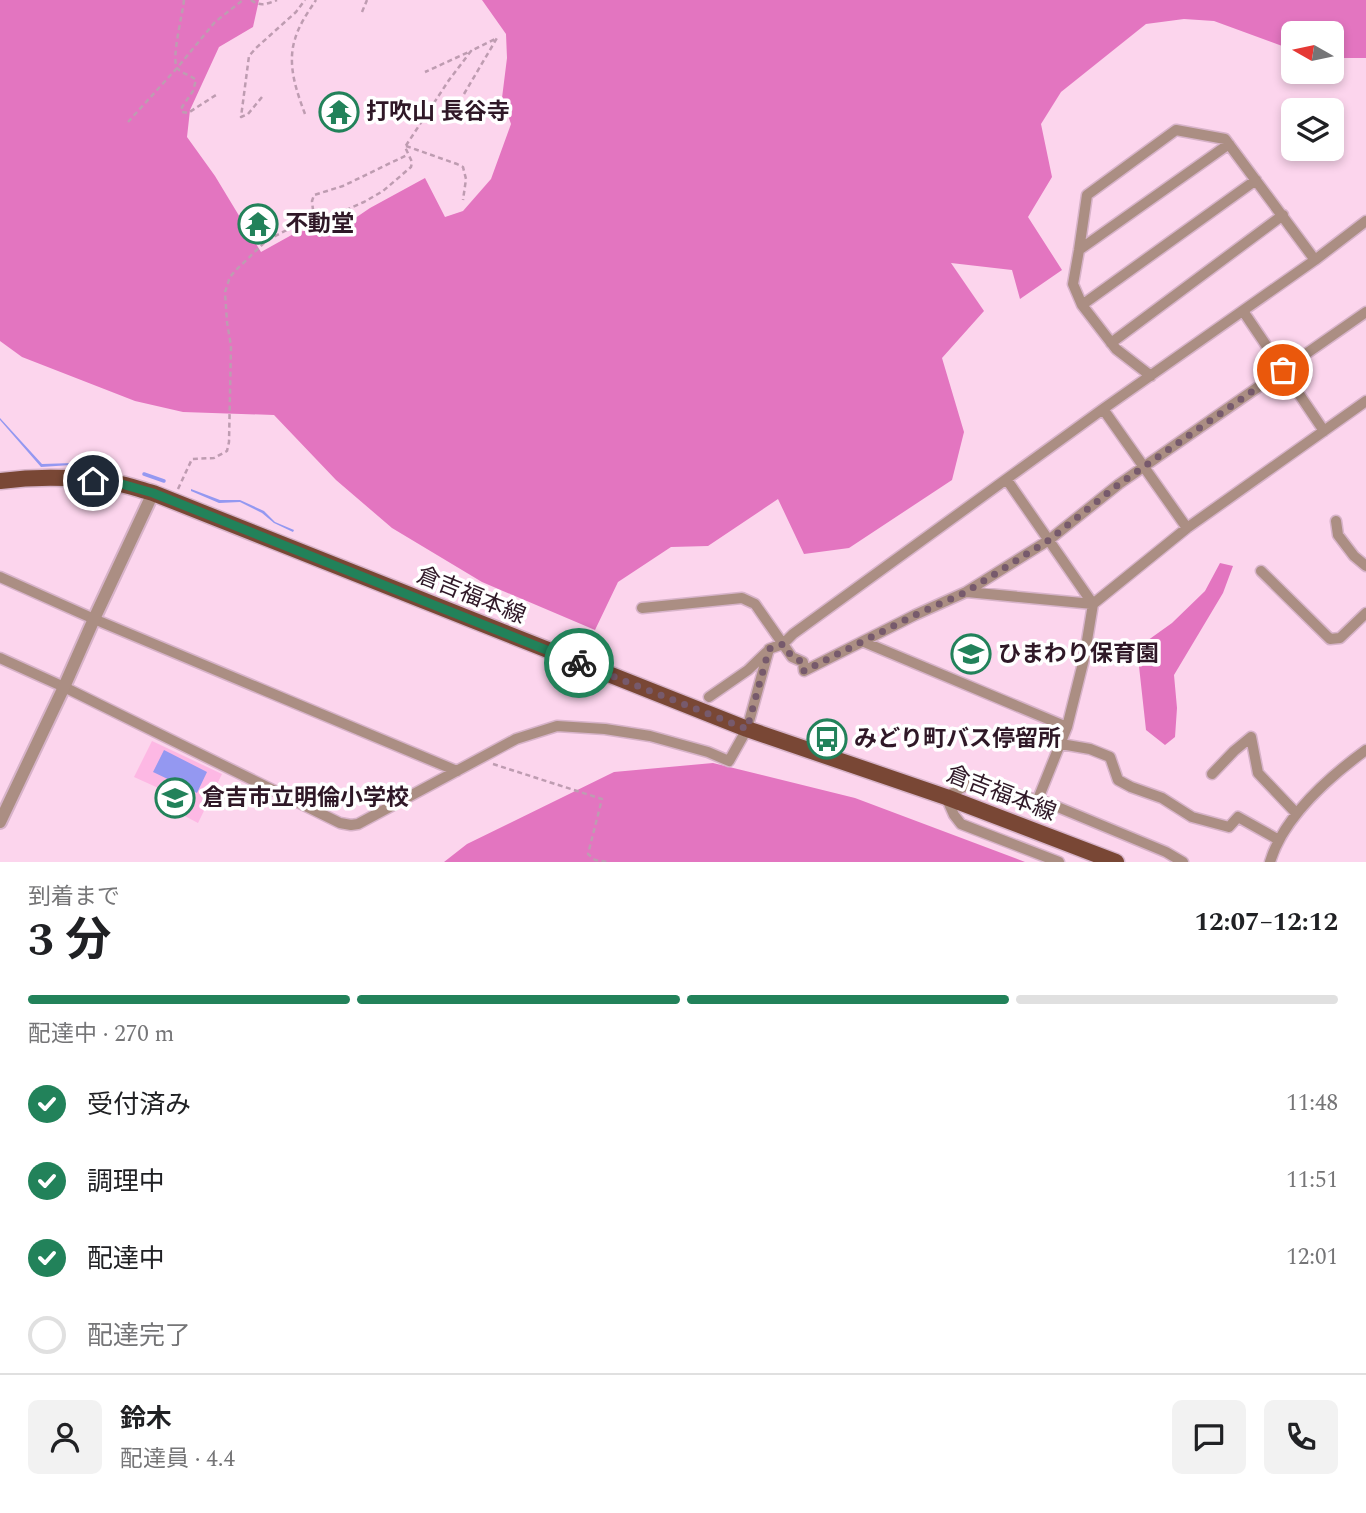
<!DOCTYPE html>
<html lang="ja">
<meta charset="utf-8">
<style>
:root{--surface:#fff;--page:#f2f2f2;--text:#202124;--muted:#757577;--line:#e0e0e0;--accent:#22825a}
body{margin:0;font-family:Spectral,"Noto Sans JP",serif;background:var(--page);color:var(--text);height:100vh;display:flex;flex-direction:column;font-size:26px;white-space:nowrap}
*{box-sizing:border-box;margin:0}
p{font-size:23px;color:var(--muted)}
.icon{flex:none;width:38px;height:38px;fill:none;stroke:currentColor;stroke-width:2;stroke-linecap:round;stroke-linejoin:round}
.map{position:relative;height:862px;overflow:hidden}
.drawer{display:flex;flex-direction:column;background:var(--surface);flex:1}
.drawer>*{flex:none}
.needle{width:46px;rotate:279deg}
.tools{position:absolute;left:1281px;top:21px;display:grid;gap:14px}
.tools a{display:grid;place-items:center;width:63px;height:63px;border-radius:10px;background:var(--surface);box-shadow:0 4px 10px #0003;font-size:35px}
.pin{position:absolute;display:grid;place-items:center;width:60px;height:60px;color:#fff;margin:-30px;border:4px solid #fff;border-radius:50%;box-shadow:0 2px 7px #0007}
.courier{position:absolute;display:grid;place-items:center;width:70px;height:70px;margin:-35px;border:5px solid #22825a;border-radius:50%;background:#fff;color:#222;box-shadow:0 2px 9px #0007}
.overview em{font-style:normal;font-weight:700}
.overview div{display:flex;flex-direction:column-reverse}
.overview{display:flex;align-items:center;justify-content:space-between;height:119px;padding:0 28px}
h1{font-size:46px;font-weight:700;line-height:52px}
.bar{display:grid;grid-template-columns:repeat(4,1fr);gap:10px 7px;align-content:center;height:84px;padding:0 28px}
.bar i{height:9px;border-radius:5px;background:var(--line)}
.bar .active{background:var(--accent)}
.bar p{grid-column:span 4}
.line{display:flex;align-items:center;gap:18px;padding:0 28px;border-top:2px solid var(--line)}
.line div{flex:1}
.round{display:grid;place-items:center;flex:none;width:74px;height:74px;border-radius:10px;background:var(--page)}
ol{padding:0 28px;list-style:none}
li{display:flex;align-items:center;gap:21px;height:77px}
li p{margin-inline-start:auto}
li .icon{padding:7px;border-radius:50%;background:var(--accent);color:#fff;stroke-width:4}
li:last-child{color:var(--muted)}
li i{width:38px;height:38px;border:4px solid var(--line);border-radius:50%}
.map>svg:first-child{display:block}
.green{fill:#fdb8e4}
.forest{fill:#e375c0}
.water{fill:#9498f1}
.lines{fill:none;stroke-linecap:round;stroke-linejoin:round}
.stream{stroke:#9498f1;stroke-width:3.5}
.minor-casing{stroke:#d7b3c9;stroke-width:13}
.tertiary-casing{stroke:#d7b3c9;stroke-width:16}
.primary-casing{stroke:#d7b3c9;stroke-width:19}
.path{stroke:#be9cb1;stroke-width:2.5;stroke-dasharray:5 3.5;stroke-linecap:butt}
.minor{stroke:#ab8e83;stroke-width:10}
.tertiary{stroke:#ab8e83;stroke-width:12}
.primary{stroke:#794735;stroke-width:16}
.done{stroke:#775a6c;stroke-width:7;stroke-dasharray:0 12.6}
.route{stroke:#22825a;stroke-width:9}
.labels{text-anchor:middle;dominant-baseline:central;stroke-width:7;stroke-linejoin:round;paint-order:stroke}
.poi-label{font-size:23px;font-weight:bold;fill:#2f1827;stroke:#fff;text-anchor:start}
.street-label{font-size:23px;fill:#2f1827;stroke:#fff}
</style>
<div class="map">
<svg width="1366" height="862" viewBox="0 0 1366 862">
<rect width="100%" height="100%" fill="#fcd5ed"/>
<path class="green" d="M152,741L222,774L198,823L160,803L165,791L134,777Z"/>
<path class="forest" d="M0,0H259L253,27L219,47L190,110L187,137L215,176L261,252L297,232L345,225L370,208L425,178L445,217L463,211L491,179L511,124L502,98L507,58L506,34L482,0H1366V58H1332V33H1293V50L1214,21L1184,19L1146,24L1061,92L1041,124L1052,177L1028,217L1062,270L1020,299L1012,270L951,263L984,311L942,358L964,432L952,480L849,548L804,554L778,499L708,546L671,547L618,582L595,630L482,582L392,528L336,480L274,415L183,412L135,401L22,357L0,341Z
M1220,563L1233,566L1223,593L1174,675L1177,708L1175,737L1165,745L1146,730L1137,648L1172,623L1205,591Z
M713,763L855,798L1025,862H444L467,844L614,772Z"/>
<path class="water" d="M0,418L42,464L73,463L104,466L105,468L71,465L41,467L0,420Z
M191,489L220,500H240L264,511L275,522L294,530L293,532L274,523L262,513L240,502L219,503L191,491Z
M164,750L207,772L197,793L153,772Z
M175,794L193,804L188,812L170,803Z"/>
<g class="lines">
<path class="stream" d="M144,474L164,481"/>
<g class="minor-casing">
<path id="minor" d="M1079,250L1229,144
M1082,305L1256,180
M1243,311L1324,431
M1111,343L1283,215
M1151,376L1116,349L1082,305L1073,284L1079,250L1087,195L1176,130L1225,139L1315,260
M1103,409L1187,528
M1007,480L1093,604L1084,659L1067,727L1038,799
M1336,521L1338,535L1354,556L1366,566
M1261,571L1330,639L1340,638L1366,613
M0,577L94,619L457,771
M967,592L1093,604L1187,528L1366,401
M642,608L742,598L755,604L792,657L803,662L804,671L915,615L966,592L1049,540L1119,484L1366,312
M864,642L1067,727
M0,658L64,687L340,823L351,825L358,824L516,739L557,726L605,729L650,736L708,752L729,761L747,729L769,649L783,644L793,634L1103,409L1315,260L1366,221
M709,697L748,670L769,650
M1061,744L1090,749L1110,757L1118,780L1131,787L1162,798L1192,817L1229,827L1238,817L1279,840
M1212,774L1234,751L1251,737L1258,773L1296,813
M1059,862L961,824L954,815L946,797L972,782L1048,803L1166,852L1183,862
M1270,862C1283,818 1329,777 1366,750"/>
</g>
<g class="tertiary-casing">
<path id="tertiary" d="M0,822L64,687L94,619L153,493"/>
</g>
<g class="primary-casing">
<path id="primary" d="M0,481C38,476 78,477 116,483C128,485 141,490 153,493L747,729L946,797L1116,862"/>
</g>
<path class="path" d="M184,0C183,12 171,59 177,68C182,74 191,75 196,80L193,91L182,107V112L188,113L216,95
M251,0C260,7 267,4 277,0
M362,12L367,0
M464,94L497,38L471,51
M262,97L248,114L241,117L249,56L256,48L296,12L305,0
M305,114C296,90 287,64 295,39C299,25 308,12 316,0
M128,122L177,68L215,22L243,0
M406,146L457,164L463,167L466,179L463,200
M314,219L312,201L314,195L343,186L407,155
M178,489L192,459L214,458L227,451L229,442L231,346L227,322L225,292L230,277L235,271L267,240L307,220L339,213L364,202L383,191L411,167L412,162L405,147L449,80L471,51L425,72
M493,764L602,799L588,854L595,860L608,862"/>
<use href="#minor" class="minor"/>
<use href="#tertiary" class="tertiary"/>
<use href="#primary" class="primary"/>
</g>
<g class="lines">
<path class="done" d="M579,663L747,729L769,649L783,644L792,657L803,662L804,671L915,615L966,592L1049,540L1119,484L1283,370"/>
<path class="route" d="M93,481L118,483L153,493L579,663"/>
</g>
<defs>
<g id="temple-ring" transform="scale(2.0125)"><circle r="9.5" fill="#fff" stroke="#22825a" stroke-width="1.5"/><path d="M0-6L5-2H3V0L6.5 2.5H4V6H1.5V3h-3V6H-4V2.5H-6.5L-3 0V-2H-5Z" fill="#22825a"/></g>
<g id="school-ring" transform="scale(2.0125)"><circle r="9.5" fill="#fff" stroke="#22825a" stroke-width="1.5"/><path d="M0-5L7-2L0 1L-7-2ZM-4 1L0 2.5L4 1V4Q0 6-4 4Z" fill="#22825a"/></g>
<g id="bus-ring" transform="scale(2.0125)"><circle r="9.5" fill="#fff" stroke="#22825a" stroke-width="1.5"/><path d="M-5-6H5V4H4V6H2V4H-2V6H-4V4H-5ZM-3.5-4V0h7V-4ZM-3.5 1.2v1.5H-2V1.2ZM2 1.2v1.5H3.5V1.2Z" fill="#22825a"/></g>
</defs>
<g fill-rule="evenodd">
<use href="#temple-ring" x="339" y="112"/>
<use href="#temple-ring" x="258" y="224"/>
<use href="#school-ring" x="971" y="654"/>
<use href="#bus-ring" x="827" y="739"/>
<use href="#school-ring" x="175" y="798"/>
</g>
<g class="labels">
<g class="poi-label">
<text x="366" y="112">打吹山 長谷寺</text>
<text x="285" y="224">不動堂</text>
<text x="998" y="654">ひまわり保育園</text>
<text x="854" y="739">みどり町バス停留所</text>
<text x="202" y="798">倉吉市立明倫小学校</text>
</g>
<g class="street-label">
<text transform="translate(471 596) rotate(22)">倉吉福本線</text>
<text transform="translate(1001 794) rotate(21)">倉吉福本線</text>
</g>
</g>
</svg>
<div class="tools">
<a><svg class="needle" viewBox="-14 -14 28 28"><path d="M0-13l5 13h-10z" fill="#e53935"/><path d="M0 13l5-13h-10z" fill="#757577"/></svg></a>
<a><svg class="icon" aria-label="layers" viewBox="0 0 24 24"><path d="M12 4l9 5-9 5-9-5zM3 14l9 5 9-5"/></svg></a>
</div>
<div class="pin" style="left:1283px;top:370px;background:#ea580c"><svg class="icon" aria-label="bag" viewBox="0 0 24 24"><path d="M5 8h14l-1 12H6zM9 8a3 3 0 0 1 6 0"/></svg></div>
<div class="pin" style="left:93px;top:481px;background:#1f2937"><svg class="icon" aria-label="home" viewBox="0 0 24 24"><path d="M3 11l9-7 9 7M6 9v11h12V9"/></svg></div>
<div class="courier" style="left:579px;top:663px"><svg class="icon" aria-label="bike" viewBox="0 0 24 24"><circle cx="6" cy="16" r="4"/><circle cx="18" cy="16" r="4"/><path d="M6 16l4-8h5l3 8M10 8l3 8H6M13 5h3"/></svg></div>
</div>
<section class="drawer">
<div class="overview"><div><h1>3 分</h1><p>到着まで</p></div><em>12:07–12:12</em></div>
<div class="bar"><i class="active"></i><i class="active"></i><i class="active"></i><i></i><p>配達中 · 270 m</p></div>
<ol>
<li><svg class="icon" aria-label="check" viewBox="0 0 24 24"><path d="M5 12l5 5 9-10"/></svg>受付済み<p>11:48</p></li>
<li><svg class="icon" aria-label="check" viewBox="0 0 24 24"><path d="M5 12l5 5 9-10"/></svg>調理中<p>11:51</p></li>
<li><svg class="icon" aria-label="check" viewBox="0 0 24 24"><path d="M5 12l5 5 9-10"/></svg>配達中<p>12:01</p></li>
<li><i></i>配達完了</li>
</ol>
<div class="line" style="height:126px"><a class="round"><svg class="icon" aria-label="person" viewBox="0 0 24 24"><circle cx="12" cy="8" r="4"/><path d="M4 21q1-7 8-7t8 7"/></svg></a><div><b>鈴木</b><p>配達員 · 4.4</p></div><a class="round"><svg class="icon" aria-label="chat" viewBox="0 0 24 24"><path d="M4 5h16v11H9l-5 4z"/></svg></a><a class="round"><svg class="icon" aria-label="phone" viewBox="0 0 24 24"><path d="M5 4h4l2 5-3 2q2 4 5 5l2-3 5 2v4C11 20 4 13 5 4z"/></svg></a></div>
</section>
